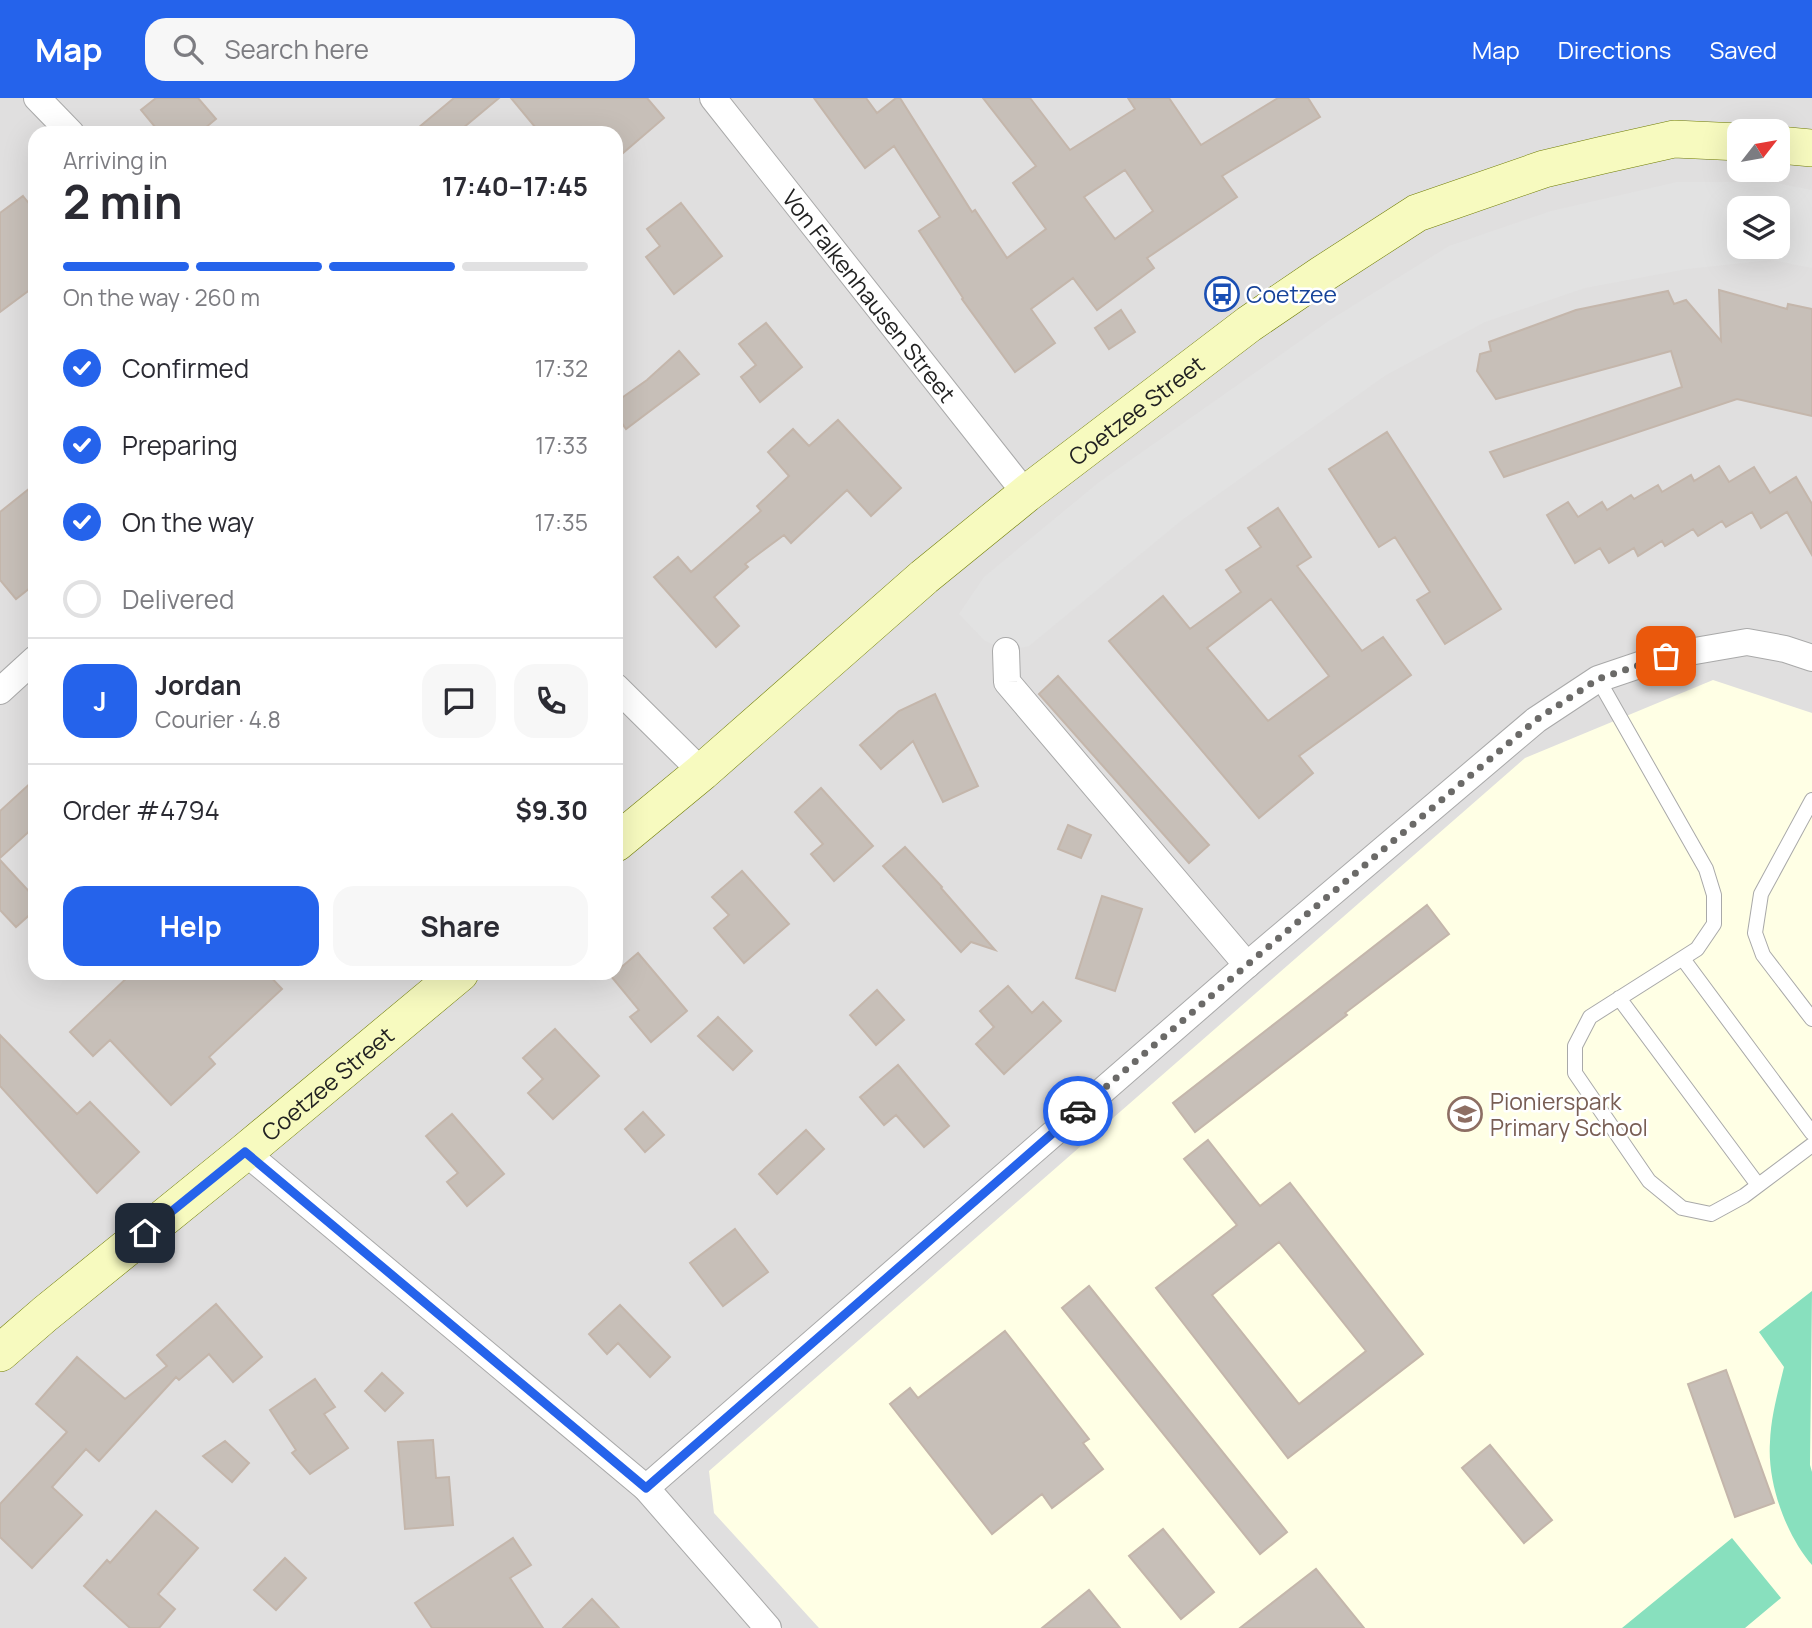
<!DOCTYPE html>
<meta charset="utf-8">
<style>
:root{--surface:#fff;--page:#f7f7f7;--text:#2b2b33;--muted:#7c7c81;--line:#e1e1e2;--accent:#2563eb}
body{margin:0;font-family:Manrope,sans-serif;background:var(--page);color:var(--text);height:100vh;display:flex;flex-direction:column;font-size:26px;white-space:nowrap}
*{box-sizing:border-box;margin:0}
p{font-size:23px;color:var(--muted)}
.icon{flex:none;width:38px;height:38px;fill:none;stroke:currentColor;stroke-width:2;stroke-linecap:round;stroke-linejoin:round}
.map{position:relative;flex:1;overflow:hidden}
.panel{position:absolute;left:28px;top:28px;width:595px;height:854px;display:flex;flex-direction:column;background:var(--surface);border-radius:21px;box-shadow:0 7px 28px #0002}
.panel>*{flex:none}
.needle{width:46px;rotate:59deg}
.controls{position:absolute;left:1727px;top:21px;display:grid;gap:14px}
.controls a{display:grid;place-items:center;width:63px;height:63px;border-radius:14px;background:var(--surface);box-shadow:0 7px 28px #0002;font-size:35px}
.pin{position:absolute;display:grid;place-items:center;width:60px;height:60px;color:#fff;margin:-30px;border-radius:14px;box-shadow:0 4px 10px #0006}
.courier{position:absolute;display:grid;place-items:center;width:70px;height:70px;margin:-35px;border:5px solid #2563eb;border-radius:50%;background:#fff;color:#222;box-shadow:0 2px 9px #0007}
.headline em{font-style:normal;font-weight:700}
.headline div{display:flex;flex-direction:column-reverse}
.headline{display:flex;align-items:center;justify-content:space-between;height:119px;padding:0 35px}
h1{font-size:46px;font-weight:700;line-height:52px}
.bar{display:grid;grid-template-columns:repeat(4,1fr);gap:10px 7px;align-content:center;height:84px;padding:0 35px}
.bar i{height:9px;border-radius:5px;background:var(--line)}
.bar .active{background:var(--accent)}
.bar p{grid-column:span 4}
.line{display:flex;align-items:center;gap:18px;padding:0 35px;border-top:2px solid var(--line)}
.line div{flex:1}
.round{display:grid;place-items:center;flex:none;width:74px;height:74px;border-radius:21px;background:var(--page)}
ol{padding:0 35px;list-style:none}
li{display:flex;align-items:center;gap:21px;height:77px}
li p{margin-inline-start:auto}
li .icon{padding:7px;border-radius:50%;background:var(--accent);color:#fff;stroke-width:4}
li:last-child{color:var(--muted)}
li i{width:38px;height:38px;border:4px solid var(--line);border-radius:50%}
.action{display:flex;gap:14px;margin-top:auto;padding:14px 35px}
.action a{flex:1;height:80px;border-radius:21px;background:var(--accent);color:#fff;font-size:28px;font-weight:700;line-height:80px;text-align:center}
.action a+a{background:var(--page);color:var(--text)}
header{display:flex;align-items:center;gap:42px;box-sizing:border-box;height:98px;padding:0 35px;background:var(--accent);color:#fff}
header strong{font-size:33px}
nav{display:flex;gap:38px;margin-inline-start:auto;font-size:24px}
.search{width:490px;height:63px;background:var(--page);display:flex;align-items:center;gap:18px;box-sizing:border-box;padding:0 24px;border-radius:21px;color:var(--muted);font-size:26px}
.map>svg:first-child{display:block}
.residential{fill:#e0dfdf;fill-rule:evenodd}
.education{fill:#ffffe5}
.pitch{fill:#88e0be}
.parking{fill:#e2e2e2;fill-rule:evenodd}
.building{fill:#c7bfb8;stroke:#c4b6ab;stroke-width:2;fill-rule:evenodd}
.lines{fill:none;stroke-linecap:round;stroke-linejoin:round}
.lane-casing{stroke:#a9a9a9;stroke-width:16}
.street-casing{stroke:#a9a9a9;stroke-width:28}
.secondary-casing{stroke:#707d05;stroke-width:38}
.lane{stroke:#fff;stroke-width:14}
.street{stroke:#fff;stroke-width:26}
.secondary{stroke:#f7fabf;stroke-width:37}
.done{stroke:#6b6a68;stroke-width:7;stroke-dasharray:0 12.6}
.route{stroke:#2563eb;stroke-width:9}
.labels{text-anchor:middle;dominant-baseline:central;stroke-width:5;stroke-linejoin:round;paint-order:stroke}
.transit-label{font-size:23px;fill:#164399;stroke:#fff;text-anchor:start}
.street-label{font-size:23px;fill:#222;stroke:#fff}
.education-label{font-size:23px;fill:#785e54;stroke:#fff;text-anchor:start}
</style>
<header>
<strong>Map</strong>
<div class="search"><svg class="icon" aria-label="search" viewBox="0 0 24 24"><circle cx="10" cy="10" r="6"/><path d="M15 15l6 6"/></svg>Search here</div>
<nav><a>Map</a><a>Directions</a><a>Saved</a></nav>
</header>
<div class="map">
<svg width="1812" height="1530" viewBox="0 0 1812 1530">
<rect width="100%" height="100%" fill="#f2efe9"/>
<path class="residential" d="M0,0H1812V1530H0ZM1740,33H1778V72H1740ZM35,35H616V875H35ZM1740,110H1778V149H1740Z"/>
<path class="education" d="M1713,582L1812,615V1530H819L714,1415L709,1373L1525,660Z"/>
<path class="pitch" d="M1812,1193L1810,1367L1812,1374V1467C1786,1437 1767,1385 1770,1344C1771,1318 1778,1294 1784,1269L1759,1234Z
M1732,1440L1781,1500L1745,1530H1622Z"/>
<path class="parking" d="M1677,84H1770L1812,92V170L1771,162L1687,171L1585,190L1485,224L1386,277L1182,422L1029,548L1006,553L984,542L959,516L984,479L1098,385L1330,222L1449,148L1551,113ZM1740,110H1778V149H1740Z"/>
<path class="building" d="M156,0H198L216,21L199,35H160L141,12Z
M454,0H499L457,35H412Z
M511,0H647L664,20L616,61V35H540Z
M814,0H866L877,15L896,0H900L972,114L975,112L1007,160L1046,131L1013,85L1036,68L983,0H1030L1070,52L1135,11L1128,0H1169L1201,47L1278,0H1308L1320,19L1222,78L1237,99L1147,160L1154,170L1097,212L1073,180L1031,211L1055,245L1015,274L962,201L963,200L919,133L940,119L894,48L865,70ZM1125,72L1153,113L1115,141L1084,99Z
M23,98L35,113V188L0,214V115Z
M681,105L722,158L674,196L646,159L660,148L647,131Z
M1719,192L1787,211L1788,206L1812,211V318L1737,301L1504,379L1490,354L1682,289L1671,253L1496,301L1477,273L1480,256L1491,253L1489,244L1576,212L1668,193L1674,206L1686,202L1721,243Z
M1121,212L1135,234L1109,251L1095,230Z
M766,225L802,269L760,304L741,279L756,267L739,246Z
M679,253L699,276L626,331L616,317V304L647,282Z
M838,322L901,390L871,418L847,392L791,445L784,437L745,466L748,469L714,499L739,528L716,549L654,479L678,459L691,474L761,413L757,408L789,378L768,354L793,331L809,348Z
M1387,334L1501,511L1445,546L1417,502L1430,494L1395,439L1379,449L1329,371Z
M1719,368L1729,384L1754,369L1770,395L1796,379L1812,406V457L1787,414L1761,430L1752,414L1726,429L1722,423L1698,438L1693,431L1665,448L1662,443L1638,458L1634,450L1609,465L1600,450L1575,465L1547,417L1568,404L1578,419L1602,404L1607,412L1631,397L1634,401L1658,387L1662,394L1691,377L1694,383Z
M35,386V486L16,501L0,482V414Z
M1278,410L1311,459L1297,468L1362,553L1383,539L1411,577L1299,658L1313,675L1259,720L1109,543L1163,498L1190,531L1241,494L1226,472L1261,449L1248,430ZM1271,501L1329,578L1268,623L1207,550Z
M1058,578L1209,747L1189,765L1039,596Z
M935,596L978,688L943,704L913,643L881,671L860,647L899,613Z
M35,681V728L0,760V713Z
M821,690L873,748L834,783L811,756L823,746L795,714Z
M1068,727L1091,737L1081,760L1058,751Z
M905,749L942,789L941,790L995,852L971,844L961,854L883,768Z
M0,762L35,800V812L16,829L0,812Z
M742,773L789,826L744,865L714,830L729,817L712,799Z
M1102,798L1142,811L1115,893L1076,880Z
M1427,807L1449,836L1345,915L1347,917L1195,1034L1173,1005Z
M638,855L687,913L651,944L630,919L639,912L611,878Z
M132,875H267L282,891L209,959L215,966L171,1007L110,942L93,958L70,934Z
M1008,888L1032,915L1043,904L1061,923L1004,976L976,946L994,929L980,913Z
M877,892L904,922L876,947L850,917Z
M718,919L752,953L733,972L698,938Z
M555,931L599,978L553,1021L528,995L543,981L523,960Z
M0,937L77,1016L90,1004L139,1054L97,1095L0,988Z
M898,967L949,1028L924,1049L896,1017L884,1027L860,999Z
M643,1014L664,1037L645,1054L625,1031Z
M452,1016L504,1076L467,1108L447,1084L458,1075L426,1038Z
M806,1032L824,1051L777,1096L759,1076Z
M1208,1042L1260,1108L1290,1085L1423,1256L1288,1360L1156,1190L1237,1127L1184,1061ZM1279,1144L1366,1253L1299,1306L1212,1197Z
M735,1131L768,1174L723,1208L690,1165Z
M1089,1188L1287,1434L1260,1456L1062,1210Z
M216,1206L262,1259L233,1284L209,1256L179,1282L176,1279L99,1363L86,1351L52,1389L82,1417L32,1470L0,1439V1406L67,1334L36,1306L77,1259L125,1301L167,1268L157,1257Z
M620,1207L670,1259L650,1279L618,1245L607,1256L589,1236Z
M1005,1233L1089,1341L1083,1345L1103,1371L1052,1410L1042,1396L992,1436L890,1306L910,1290L918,1300Z
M1726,1272L1774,1405L1735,1419L1688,1286Z
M382,1275L403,1295L385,1313L365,1293Z
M315,1281L335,1309L324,1316L348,1350L310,1376L292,1355L296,1352L270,1312Z
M433,1342L436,1380L449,1379L453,1427L405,1431L398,1344Z
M225,1343L249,1365L232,1384L203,1358Z
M1490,1347L1552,1422L1524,1445L1462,1370Z
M156,1413L198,1450L158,1496L175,1511L159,1530H130L84,1488L107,1462L110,1465Z
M1163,1431L1214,1494L1181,1521L1129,1458Z
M513,1440L531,1467L510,1480L543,1530H432L415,1505Z
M285,1460L306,1480L276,1512L254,1492Z
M1316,1471L1364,1530H1240L1299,1484Z
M1089,1492L1120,1530H1042Z
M592,1501L619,1530H563Z"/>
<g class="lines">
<g class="lane-casing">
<path id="lane" d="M1598,581L1706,771L1714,797V826L1697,851L1590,919L1575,948V975L1649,1083L1682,1110L1711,1116L1744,1098L1812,1047
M1812,702L1761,796L1755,835L1763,857L1812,921
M1683,861L1812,1035
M1619,900L1758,1087"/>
</g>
<g class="street-casing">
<g id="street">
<path d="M37,0L71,35"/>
<path id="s1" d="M713,0L1026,396"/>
<path d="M1006,553L1007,584L1247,867"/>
<path d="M616,589L702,674"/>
<path d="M0,593L35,561"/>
<path d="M245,1054L646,1390L768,1530"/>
<path d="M646,1390L1247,867L1536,622L1598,581L1666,558L1747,544L1785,551L1812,560"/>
</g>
</g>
<g class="secondary-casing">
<g id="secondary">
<path d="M1778,47L1812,50"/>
<path id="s2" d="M616,745L702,674L924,479L1026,396L1249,226L1321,177L1417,115L1544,71L1603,57L1674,41L1740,44"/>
<path id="s3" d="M0,1255L45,1216L245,1054L460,875"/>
</g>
</g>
<use href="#lane" class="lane"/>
<use href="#street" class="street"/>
<use href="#secondary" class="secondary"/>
</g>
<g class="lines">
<path class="done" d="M1078,1013L1247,867L1536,622L1598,581L1666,558"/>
<path class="route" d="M145,1135L245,1054L646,1390L1078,1013"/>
</g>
<defs>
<g id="bus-ring" transform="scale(1.75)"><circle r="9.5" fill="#fff" stroke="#1a4fb4" stroke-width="1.5"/><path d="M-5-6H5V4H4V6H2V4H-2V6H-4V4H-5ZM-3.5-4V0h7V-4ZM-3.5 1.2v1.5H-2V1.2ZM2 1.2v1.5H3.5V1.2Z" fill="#1a4fb4"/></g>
<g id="school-ring" transform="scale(1.75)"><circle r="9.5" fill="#fff" stroke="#8d6e63" stroke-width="1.5"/><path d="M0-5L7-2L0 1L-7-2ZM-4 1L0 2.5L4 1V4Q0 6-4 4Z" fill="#8d6e63"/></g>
</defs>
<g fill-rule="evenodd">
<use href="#bus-ring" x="1222" y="196"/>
<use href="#school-ring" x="1465" y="1016"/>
</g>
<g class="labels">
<g class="transit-label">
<text x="1246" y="196">Coetzee</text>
</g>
<g class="street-label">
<text stroke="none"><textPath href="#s1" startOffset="252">Von Falkenhausen Street</textPath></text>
<text stroke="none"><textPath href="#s2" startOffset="677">Coetzee Street</textPath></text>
<text stroke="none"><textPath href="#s3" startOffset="424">Coetzee Street</textPath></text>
</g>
<g class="education-label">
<text x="1490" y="1003">Pionierspark<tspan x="1490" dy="26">Primary School</tspan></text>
</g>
</g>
</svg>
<div class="controls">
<a><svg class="needle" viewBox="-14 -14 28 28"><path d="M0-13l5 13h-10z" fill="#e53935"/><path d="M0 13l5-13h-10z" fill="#7c7c81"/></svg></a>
<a><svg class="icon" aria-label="layers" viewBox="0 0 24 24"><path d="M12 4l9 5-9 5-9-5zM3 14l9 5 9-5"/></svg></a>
</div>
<div class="pin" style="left:1666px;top:558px;background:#ea580c"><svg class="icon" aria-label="bag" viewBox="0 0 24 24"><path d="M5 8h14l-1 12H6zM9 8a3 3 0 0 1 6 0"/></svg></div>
<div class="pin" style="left:145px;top:1135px;background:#1f2937"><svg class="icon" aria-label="home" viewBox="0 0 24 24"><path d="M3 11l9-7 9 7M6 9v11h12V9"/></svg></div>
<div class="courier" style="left:1078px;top:1013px"><svg class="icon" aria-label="car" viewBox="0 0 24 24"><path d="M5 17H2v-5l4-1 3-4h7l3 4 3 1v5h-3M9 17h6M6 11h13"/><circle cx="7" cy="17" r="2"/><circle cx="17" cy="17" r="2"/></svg></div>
<section class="panel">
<div class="headline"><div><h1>2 min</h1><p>Arriving in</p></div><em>17:40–17:45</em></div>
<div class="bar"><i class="active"></i><i class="active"></i><i class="active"></i><i></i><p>On the way · 260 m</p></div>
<ol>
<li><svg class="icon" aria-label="check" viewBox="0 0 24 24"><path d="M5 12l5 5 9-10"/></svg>Confirmed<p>17:32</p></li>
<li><svg class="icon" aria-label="check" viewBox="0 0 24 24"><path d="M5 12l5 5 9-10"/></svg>Preparing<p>17:33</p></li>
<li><svg class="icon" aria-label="check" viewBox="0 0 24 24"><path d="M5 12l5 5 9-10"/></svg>On the way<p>17:35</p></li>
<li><i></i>Delivered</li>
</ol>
<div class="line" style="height:126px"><b class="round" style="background:var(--accent);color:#fff">J</b><div><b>Jordan</b><p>Courier · 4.8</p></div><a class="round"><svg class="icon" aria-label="chat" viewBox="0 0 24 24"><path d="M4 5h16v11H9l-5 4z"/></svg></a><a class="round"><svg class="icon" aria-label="phone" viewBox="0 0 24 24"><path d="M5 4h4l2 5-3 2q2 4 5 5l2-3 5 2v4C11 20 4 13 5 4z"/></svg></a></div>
<div class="line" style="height:91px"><div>Order #4794</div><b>$9.30</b></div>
<div class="action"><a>Help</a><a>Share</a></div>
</section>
</div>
